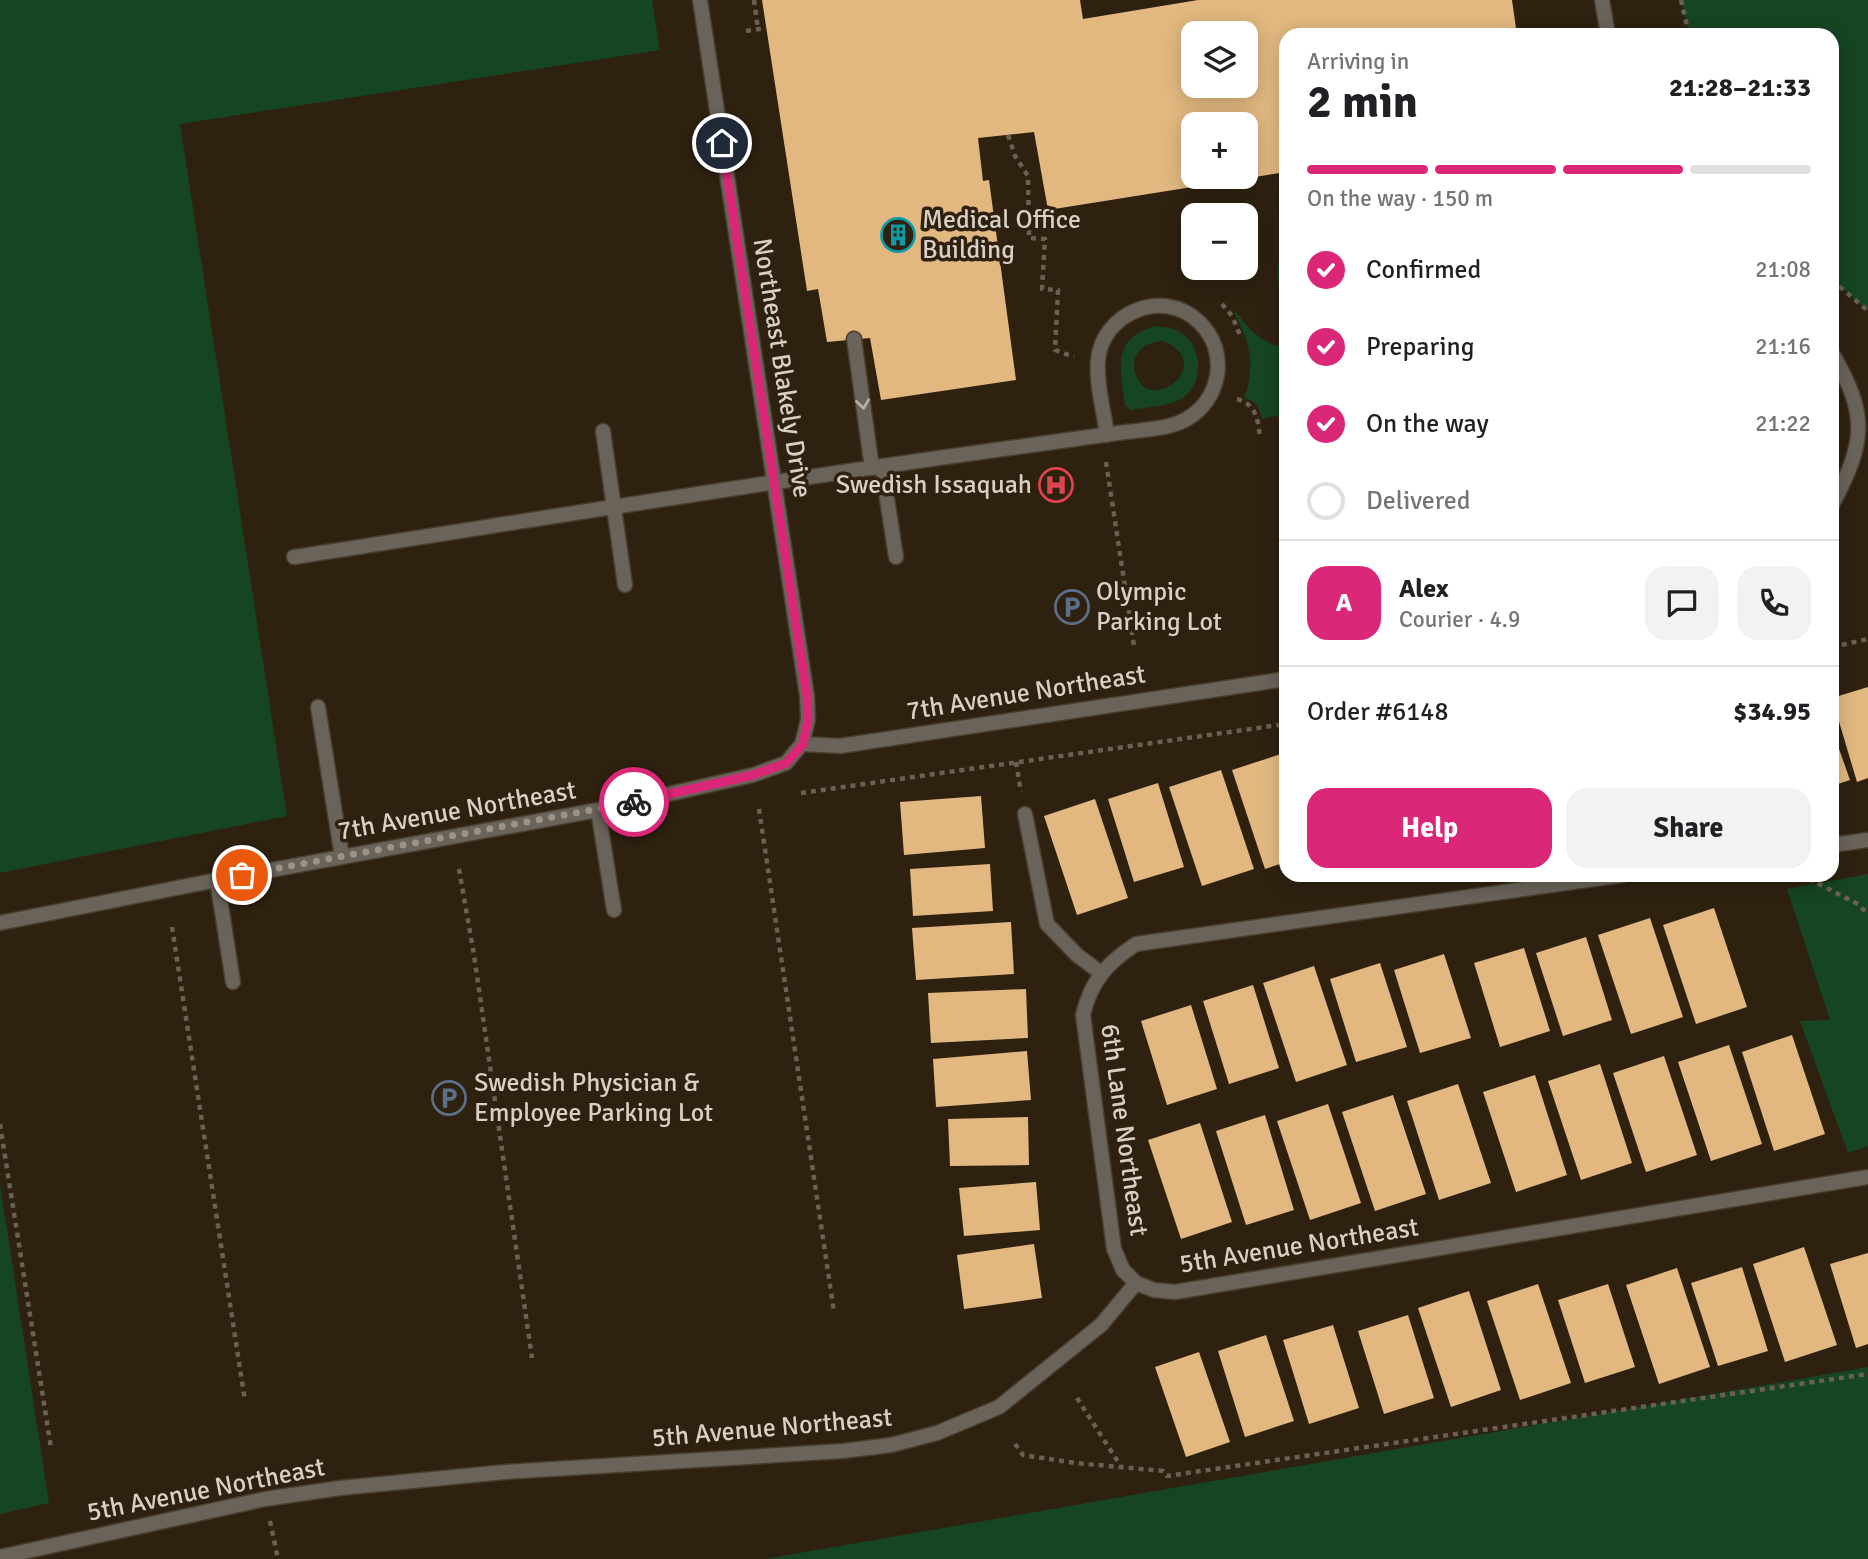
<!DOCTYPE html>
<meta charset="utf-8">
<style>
:root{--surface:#fff;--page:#f2f2f2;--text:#202124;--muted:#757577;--line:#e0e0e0;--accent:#db2777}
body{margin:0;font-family:Signika,sans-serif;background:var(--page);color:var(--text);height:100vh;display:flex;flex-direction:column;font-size:26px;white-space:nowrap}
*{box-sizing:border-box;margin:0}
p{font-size:23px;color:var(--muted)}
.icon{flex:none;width:38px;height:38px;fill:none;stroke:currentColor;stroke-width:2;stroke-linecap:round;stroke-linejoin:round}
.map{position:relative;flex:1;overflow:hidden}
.panel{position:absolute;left:1279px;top:28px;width:560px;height:854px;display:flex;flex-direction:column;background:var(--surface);border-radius:21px;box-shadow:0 4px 18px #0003}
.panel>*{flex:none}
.tools{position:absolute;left:1181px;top:21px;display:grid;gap:14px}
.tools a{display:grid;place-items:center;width:77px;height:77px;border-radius:14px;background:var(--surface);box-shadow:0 4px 18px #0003;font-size:35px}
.pin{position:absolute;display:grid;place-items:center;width:60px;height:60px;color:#fff;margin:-30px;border:4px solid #fff;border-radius:50%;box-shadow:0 2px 7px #0007}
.courier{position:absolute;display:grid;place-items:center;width:70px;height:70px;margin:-35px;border:5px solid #db2777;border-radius:50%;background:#fff;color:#222;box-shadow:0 2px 9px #0007}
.overview em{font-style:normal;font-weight:700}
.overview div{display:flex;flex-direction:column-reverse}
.overview{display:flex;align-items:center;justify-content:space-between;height:119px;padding:0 28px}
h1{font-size:46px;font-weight:700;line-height:52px}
.bar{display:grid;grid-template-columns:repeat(4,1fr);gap:10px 7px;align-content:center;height:84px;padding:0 28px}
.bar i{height:9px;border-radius:5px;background:var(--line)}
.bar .on{background:var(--accent)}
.bar p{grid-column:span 4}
.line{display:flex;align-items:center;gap:18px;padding:0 28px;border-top:2px solid var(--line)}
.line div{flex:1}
.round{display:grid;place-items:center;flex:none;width:74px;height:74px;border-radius:21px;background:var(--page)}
ol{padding:0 28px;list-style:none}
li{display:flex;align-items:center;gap:21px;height:77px}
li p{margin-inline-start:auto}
li .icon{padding:7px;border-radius:50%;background:var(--accent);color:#fff;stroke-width:4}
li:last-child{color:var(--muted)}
li i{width:38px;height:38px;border:4px solid var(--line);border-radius:50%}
.action{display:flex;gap:14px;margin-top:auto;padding:14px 28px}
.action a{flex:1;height:80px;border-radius:21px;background:var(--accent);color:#fff;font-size:28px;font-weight:700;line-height:80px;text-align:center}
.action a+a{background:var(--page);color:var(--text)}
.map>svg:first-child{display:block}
.green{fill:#164522;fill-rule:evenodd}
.building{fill:#e2b880;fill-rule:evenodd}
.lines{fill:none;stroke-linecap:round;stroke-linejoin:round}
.service-casing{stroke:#493d2d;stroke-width:17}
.minor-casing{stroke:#493d2d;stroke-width:17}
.path{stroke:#6c6052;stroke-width:4.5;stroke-dasharray:5 5;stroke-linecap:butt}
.service{stroke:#69635a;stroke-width:14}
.minor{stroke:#69635a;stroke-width:14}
.oneway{stroke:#b7afa5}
.done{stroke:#9c9386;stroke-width:7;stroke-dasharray:0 12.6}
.route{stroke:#db2777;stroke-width:9}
.labels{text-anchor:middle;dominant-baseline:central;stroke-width:7;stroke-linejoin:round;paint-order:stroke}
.poi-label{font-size:26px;fill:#d8d0c5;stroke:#2e2110;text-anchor:start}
.street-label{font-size:26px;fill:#d8d0c5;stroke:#2e2110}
</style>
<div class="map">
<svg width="1868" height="1559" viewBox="0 0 1868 1559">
<rect width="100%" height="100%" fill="#2e2110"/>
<path class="green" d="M0,0H652L660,50L180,124L287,816L0,873Z
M1681,0H1868V311L1832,280V35H1689Z
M1286,241V300C1274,284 1276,259 1286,241Z
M1236,312C1248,328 1262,344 1283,347L1286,363V419L1275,416L1262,419C1260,409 1256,400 1244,398C1256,368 1250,340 1234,313Z
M1155,326C1162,327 1169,327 1176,330C1204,342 1206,386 1179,400C1166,407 1145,407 1131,410L1125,405C1120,369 1111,339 1155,326ZM1163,341C1219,363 1147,419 1135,372C1130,353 1145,342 1163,341Z
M1868,874V1146L1848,1153L1800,1021L1830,1020L1787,889Z
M0,1184L49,1503L0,1514Z
M1868,1367V1559H765Z"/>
<path class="building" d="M762,0H1080L1083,19L1198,0H1512L1517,35H1286V172L1048,210L1034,132L978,138L983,181L989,180L1016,380L881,400L870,338L827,342L818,289L807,291ZM1194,33H1246V86H1194ZM1194,124H1246V177H1194Z
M1868,687V778L1857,782L1832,698Z
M1832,729L1850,780L1832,786Z
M1284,753L1286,760V862L1265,869L1232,770Z
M1221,770L1254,869L1202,886L1169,787Z
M1158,783L1184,867L1134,882L1108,799Z
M981,796L985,848L904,855L900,802Z
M1095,799L1128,898L1077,915L1044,816Z
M990,864L993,911L913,916L910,869Z
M1714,908L1747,1007L1696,1024L1663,925Z
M1650,918L1683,1017L1631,1034L1598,935Z
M1011,922L1014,974L916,980L912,928Z
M1586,937L1612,1020L1563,1036L1536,953Z
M1524,948L1550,1031L1500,1047L1474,963Z
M1444,954L1471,1038L1420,1053L1394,970Z
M1380,963L1407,1047L1356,1062L1330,979Z
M1314,966L1347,1065L1296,1082L1263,983Z
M1253,985L1279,1068L1229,1084L1203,1001Z
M1026,989L1028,1038L931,1043L928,993Z
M1191,1005L1217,1089L1167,1105L1141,1021Z
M1792,1035L1825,1134L1774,1151L1742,1052Z
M1729,1045L1762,1144L1711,1161L1678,1062Z
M1027,1051L1031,1100L936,1107L933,1059Z
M1664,1056L1697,1155L1646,1172L1613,1073Z
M1600,1064L1632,1163L1581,1180L1548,1081Z
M1535,1075L1567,1175L1516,1192L1483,1092Z
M1458,1084L1491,1183L1439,1200L1407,1101Z
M1393,1095L1426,1194L1375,1211L1342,1112Z
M1328,1104L1361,1203L1310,1220L1277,1121Z
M1265,1115L1294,1210L1246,1225L1216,1131Z
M1028,1117L1029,1165L950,1166L948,1119Z
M1200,1123L1232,1222L1181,1239L1148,1140Z
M1036,1182L1040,1230L964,1236L959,1188Z
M1034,1244L1042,1298L964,1309L957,1255Z
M1804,1247L1837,1345L1785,1362L1753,1264Z
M1868,1253V1344L1856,1348L1830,1264Z
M1742,1267L1768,1351L1718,1366L1691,1283Z
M1677,1268L1710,1367L1659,1384L1626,1285Z
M1538,1284L1571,1383L1520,1400L1487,1301Z
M1608,1284L1635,1367L1585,1383L1558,1300Z
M1469,1291L1501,1390L1451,1407L1418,1308Z
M1408,1315L1434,1398L1384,1414L1358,1331Z
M1333,1325L1359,1408L1309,1424L1283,1340Z
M1266,1335L1294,1421L1245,1437L1218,1351Z
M1199,1352L1230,1442L1186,1457L1155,1367Z"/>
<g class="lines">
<g class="service-casing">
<path id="service" d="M1602,0L1608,35
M854,339L872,468
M1832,353C1868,415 1866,441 1832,505
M603,431L625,585
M882,466L896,557
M294,557C514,523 733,487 953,456C1008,448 1063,441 1118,433C1139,430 1166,430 1185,420C1221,401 1230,351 1199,322C1164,287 1101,313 1098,361C1096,385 1104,411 1107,435
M318,707L342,857
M802,744L840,746L1286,679
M598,810L614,910
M1025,814L1047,924L1077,955L1101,973
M217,880L233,982"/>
</g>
<g class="minor-casing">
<path id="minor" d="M1832,845L1868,840
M0,923L217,880L598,810L753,775L786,763L802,744L808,720L807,696L700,0
M1136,1283L1123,1270L1114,1249L1083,1015C1091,981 1107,963 1136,944L1623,875
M0,1557L265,1499L340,1488L505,1472L843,1451L891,1445L937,1433L999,1407L1101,1325L1136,1283L1154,1290L1175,1292L1868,1177"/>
</g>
<path class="path" d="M754,0L758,29
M1681,0L1689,35
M746,31L766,28
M1008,135L1015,156L1028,176L1029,238L1045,239L1042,289L1058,290L1055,350L1074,357
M1832,280L1868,311
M1222,304L1232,316L1240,335
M1237,399C1257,405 1258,420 1260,439
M1106,462L1134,646
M1832,647L1868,639
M1016,762L1021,792
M801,793L1286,724
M759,809L834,1312
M459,869L474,955L532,1358
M1809,879L1858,904L1868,914
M172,927L245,1401
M0,1124L51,1448
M1077,1398L1122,1468
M1015,1444L1023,1455L1076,1463L1163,1471L1167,1476L1868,1374
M270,1521L278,1559"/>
<use href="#service" class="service"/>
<use href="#minor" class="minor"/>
</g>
<defs><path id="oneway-chevron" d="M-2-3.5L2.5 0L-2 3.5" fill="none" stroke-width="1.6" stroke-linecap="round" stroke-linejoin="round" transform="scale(1.75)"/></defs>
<use class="oneway" href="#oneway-chevron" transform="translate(863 404) rotate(82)"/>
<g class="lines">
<path class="done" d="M242,875L634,802"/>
<path class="route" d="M634,802L753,775L786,763L803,744L808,720L807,696L722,143"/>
</g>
<defs>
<g id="building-ring" transform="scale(1.75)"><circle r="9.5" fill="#2e2110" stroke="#0f9aa8" stroke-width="1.5"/><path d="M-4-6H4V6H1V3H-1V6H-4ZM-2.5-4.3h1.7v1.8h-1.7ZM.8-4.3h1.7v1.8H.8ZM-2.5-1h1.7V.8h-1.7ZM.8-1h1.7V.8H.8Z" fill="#0f9aa8"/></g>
<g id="hospital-ring" transform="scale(1.75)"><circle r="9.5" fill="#2e2110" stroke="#e0444e" stroke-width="1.5"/><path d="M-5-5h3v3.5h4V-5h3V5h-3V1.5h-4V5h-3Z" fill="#e0444e"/></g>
<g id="parking-ring" transform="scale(1.75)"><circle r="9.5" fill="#2e2110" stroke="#5c6f8a" stroke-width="1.5"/><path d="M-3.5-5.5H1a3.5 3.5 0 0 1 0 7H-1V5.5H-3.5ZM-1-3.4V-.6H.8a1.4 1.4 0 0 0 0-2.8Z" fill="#5c6f8a"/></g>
</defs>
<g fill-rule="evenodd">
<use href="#building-ring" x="898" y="235"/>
<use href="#hospital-ring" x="1056" y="485"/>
<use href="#parking-ring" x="1072" y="607"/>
<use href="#parking-ring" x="449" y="1098"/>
</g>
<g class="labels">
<g class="poi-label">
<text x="922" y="220">Medical Office<tspan x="922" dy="30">Building</tspan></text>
<text x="1032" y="485" text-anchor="end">Swedish Issaquah</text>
<text x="1096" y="592">Olympic<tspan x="1096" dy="30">Parking Lot</tspan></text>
<text x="474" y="1083">Swedish Physician &amp;<tspan x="474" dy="30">Employee Parking Lot</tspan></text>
</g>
<g class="street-label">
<text transform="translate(782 368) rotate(81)">Northeast Blakely Drive</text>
<text transform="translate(1026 693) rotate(-9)">7th Avenue Northeast</text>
<text transform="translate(457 811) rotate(-10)">7th Avenue Northeast</text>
<text transform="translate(1124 1130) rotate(82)">6th Lane Northeast</text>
<text transform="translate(1299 1246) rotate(-9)">5th Avenue Northeast</text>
<text transform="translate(772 1428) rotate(-5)">5th Avenue Northeast</text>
<text transform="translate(206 1490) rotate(-11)">5th Avenue Northeast</text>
</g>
</g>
</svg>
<div class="tools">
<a><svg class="icon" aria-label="layers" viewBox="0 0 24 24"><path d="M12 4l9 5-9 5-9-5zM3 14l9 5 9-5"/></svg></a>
<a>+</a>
<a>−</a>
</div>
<div class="pin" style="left:242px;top:875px;background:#ea580c"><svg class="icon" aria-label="bag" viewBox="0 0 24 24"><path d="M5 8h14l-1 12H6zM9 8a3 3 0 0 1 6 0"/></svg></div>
<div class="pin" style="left:722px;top:143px;background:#1f2937"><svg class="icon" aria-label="home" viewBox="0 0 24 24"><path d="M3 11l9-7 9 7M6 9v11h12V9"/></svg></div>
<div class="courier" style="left:634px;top:802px"><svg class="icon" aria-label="bike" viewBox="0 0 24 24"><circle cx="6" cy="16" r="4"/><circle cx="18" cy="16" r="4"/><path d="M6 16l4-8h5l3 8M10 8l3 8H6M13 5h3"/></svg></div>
<section class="panel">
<div class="overview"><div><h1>2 min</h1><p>Arriving in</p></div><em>21:28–21:33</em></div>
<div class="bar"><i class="on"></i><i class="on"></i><i class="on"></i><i></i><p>On the way · 150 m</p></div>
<ol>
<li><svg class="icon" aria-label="check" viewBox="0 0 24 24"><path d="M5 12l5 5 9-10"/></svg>Confirmed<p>21:08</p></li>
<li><svg class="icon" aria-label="check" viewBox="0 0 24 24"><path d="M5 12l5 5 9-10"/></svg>Preparing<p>21:16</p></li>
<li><svg class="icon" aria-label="check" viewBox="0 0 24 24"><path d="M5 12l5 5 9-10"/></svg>On the way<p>21:22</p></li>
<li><i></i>Delivered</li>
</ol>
<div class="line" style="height:126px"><b class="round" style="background:var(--accent);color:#fff">A</b><div><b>Alex</b><p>Courier · 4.9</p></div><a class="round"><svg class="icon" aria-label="chat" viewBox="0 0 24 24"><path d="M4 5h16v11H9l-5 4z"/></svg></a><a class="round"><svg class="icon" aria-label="phone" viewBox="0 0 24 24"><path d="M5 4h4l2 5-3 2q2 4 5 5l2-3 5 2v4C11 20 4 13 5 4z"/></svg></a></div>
<div class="line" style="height:91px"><div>Order #6148</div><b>$34.95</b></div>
<div class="action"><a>Help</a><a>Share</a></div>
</section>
</div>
